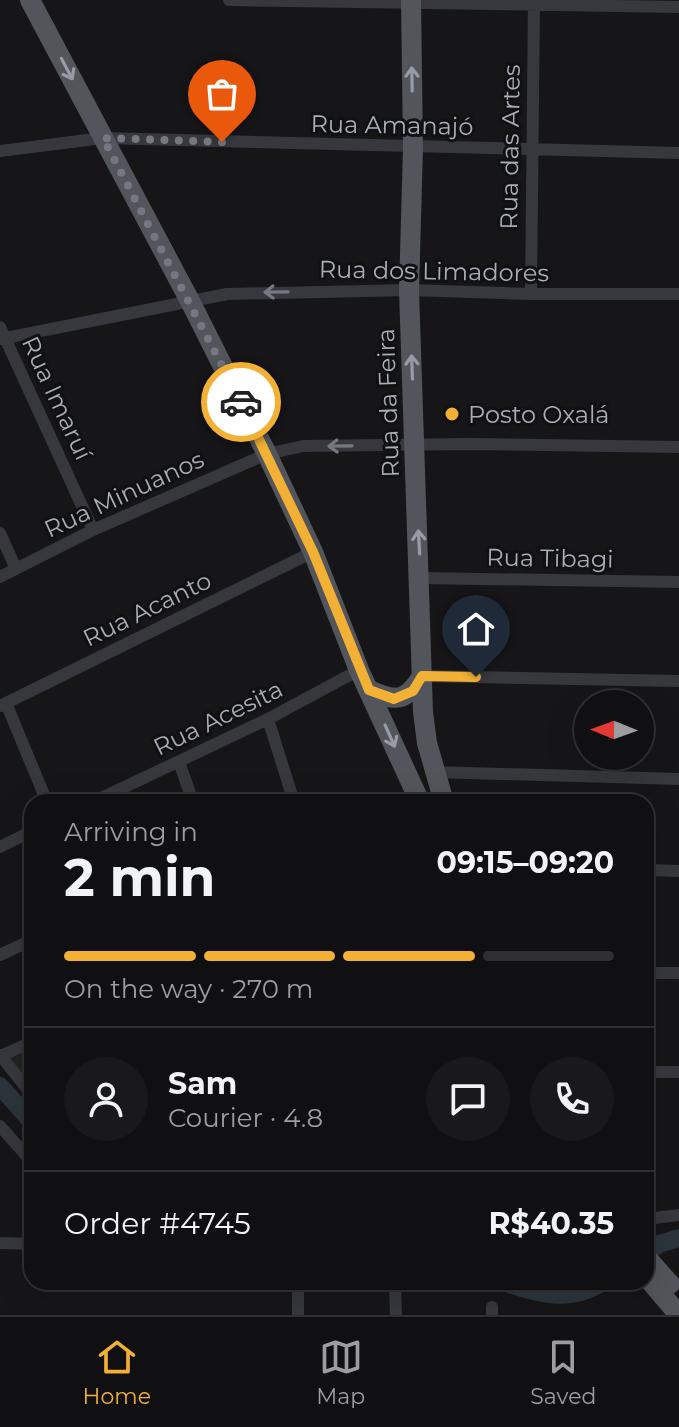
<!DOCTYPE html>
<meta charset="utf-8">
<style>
:root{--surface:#101012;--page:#19191b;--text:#f1f3f6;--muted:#9c9d9f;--line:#303032;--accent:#f2b134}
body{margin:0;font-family:Montserrat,sans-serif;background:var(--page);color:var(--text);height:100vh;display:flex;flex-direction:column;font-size:30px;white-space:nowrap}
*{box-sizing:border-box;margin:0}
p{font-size:26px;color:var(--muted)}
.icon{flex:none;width:44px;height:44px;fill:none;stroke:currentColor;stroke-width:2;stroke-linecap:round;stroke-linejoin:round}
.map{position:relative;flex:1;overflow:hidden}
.panel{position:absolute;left:24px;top:794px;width:630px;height:496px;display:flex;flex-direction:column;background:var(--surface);border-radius:24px;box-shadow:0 8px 32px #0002,0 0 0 2px var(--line)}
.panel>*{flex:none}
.needle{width:52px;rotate:271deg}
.tools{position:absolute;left:574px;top:690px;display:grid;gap:16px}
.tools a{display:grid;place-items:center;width:80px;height:80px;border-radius:50%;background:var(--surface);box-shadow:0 8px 32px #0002,0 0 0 2px var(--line);font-size:40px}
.pin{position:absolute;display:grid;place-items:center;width:68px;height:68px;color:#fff;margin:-82px -34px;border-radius:50% 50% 50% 0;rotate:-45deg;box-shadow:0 0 8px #0007}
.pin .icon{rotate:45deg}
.courier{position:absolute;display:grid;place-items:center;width:80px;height:80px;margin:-40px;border:6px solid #f2b134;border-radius:50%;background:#fff;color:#222;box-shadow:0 2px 10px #0007}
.summary em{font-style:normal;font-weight:700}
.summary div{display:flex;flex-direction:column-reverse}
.summary{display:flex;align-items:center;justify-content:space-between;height:136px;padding:0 40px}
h1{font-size:52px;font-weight:700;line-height:60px}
.bar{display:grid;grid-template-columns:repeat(4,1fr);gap:12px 8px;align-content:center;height:96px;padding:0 40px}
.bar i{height:10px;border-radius:6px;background:var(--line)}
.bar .on{background:var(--accent)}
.bar p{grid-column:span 4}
.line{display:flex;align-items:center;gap:20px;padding:0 40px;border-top:2px solid var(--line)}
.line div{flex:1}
.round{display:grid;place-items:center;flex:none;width:84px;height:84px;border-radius:42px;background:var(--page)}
.tabs{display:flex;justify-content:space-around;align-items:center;height:112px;border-top:2px solid var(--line);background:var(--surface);font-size:22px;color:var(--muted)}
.tabs a{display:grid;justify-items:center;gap:4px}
.tabs .on{color:var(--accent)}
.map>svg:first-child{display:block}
.green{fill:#1e261f}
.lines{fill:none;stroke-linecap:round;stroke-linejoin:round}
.river{stroke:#2c353c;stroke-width:18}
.minor{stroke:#37383d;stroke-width:12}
.primary{stroke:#53555c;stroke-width:20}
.oneway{stroke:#979ba6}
.oneway2{stroke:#757881}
.done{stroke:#757880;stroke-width:8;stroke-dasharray:0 14.4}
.route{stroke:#f2b134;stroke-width:10}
.poi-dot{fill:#f2b134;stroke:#111113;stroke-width:3}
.labels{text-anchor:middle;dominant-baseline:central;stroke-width:6;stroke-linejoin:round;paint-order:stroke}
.street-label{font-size:24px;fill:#a8adb8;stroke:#111113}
.poi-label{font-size:24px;fill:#a8adb8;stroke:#111113;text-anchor:start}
</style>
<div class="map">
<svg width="679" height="1315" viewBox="0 0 679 1315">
<rect width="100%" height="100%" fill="#161618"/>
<path class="green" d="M32,1049V1090L5,1062Z"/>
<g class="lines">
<path class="river" d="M0,1086L32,1122
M646,1253L659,1244L679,1238
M503,1282C537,1293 569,1304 602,1282"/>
<path class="minor" d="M229,0L679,7
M0,151L103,138L679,153
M531,294L534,0
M0,327L93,530
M0,339L227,294L409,290L531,294H679
M0,533L16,569
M0,577L93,530L267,454L303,446L469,444L679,447
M421,578L679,582
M422,676L679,681
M6,703L47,802
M0,706L313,552
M268,719L294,802
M179,762L193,802
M434,772L679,779
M93,802L268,719L359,670
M0,847L32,831
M646,870L679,871
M0,955L32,940
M646,973H679
M0,1055L32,1095
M1,1056L32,1042
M646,1072H679
M0,1126L32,1162
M646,1219L679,1215
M0,1243L32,1244
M298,1282V1315
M395,1282L396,1315
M492,1307V1315"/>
<path class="primary" d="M30,0L190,301L267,454L313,552L359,670L420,802
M411,0L413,148L409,290L423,712L427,743L444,802
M369,690C396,702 406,702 422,676
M646,1257L670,1284
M646,1276L679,1315"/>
</g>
<defs><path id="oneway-shaft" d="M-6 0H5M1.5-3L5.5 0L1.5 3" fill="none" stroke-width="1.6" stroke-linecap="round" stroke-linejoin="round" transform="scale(2)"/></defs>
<g class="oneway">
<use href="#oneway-shaft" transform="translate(67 69) rotate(62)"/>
<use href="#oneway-shaft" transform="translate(412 79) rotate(-91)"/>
<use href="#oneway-shaft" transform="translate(412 367) rotate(-92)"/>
<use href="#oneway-shaft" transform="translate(419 542) rotate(-93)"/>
<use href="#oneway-shaft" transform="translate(390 736) rotate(66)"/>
</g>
<g class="oneway2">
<use href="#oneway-shaft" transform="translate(276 292) rotate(179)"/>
<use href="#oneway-shaft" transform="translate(340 446) rotate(179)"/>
</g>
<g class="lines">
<path class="done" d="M222,142L103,138L241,402"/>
<path class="route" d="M241,402L313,552L369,690L394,699L413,691L422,676L476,677"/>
</g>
<circle class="poi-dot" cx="452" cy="414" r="8"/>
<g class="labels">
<g class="street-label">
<text transform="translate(392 125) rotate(1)">Rua Amanajó</text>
<text transform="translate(510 147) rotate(-89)">Rua das Artes</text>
<text transform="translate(434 271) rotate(1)">Rua dos Limadores</text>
<text transform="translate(57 398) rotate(65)">Rua Imaruí</text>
<text transform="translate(388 403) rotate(-92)">Rua da Feira</text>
<text transform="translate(124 494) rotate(-25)">Rua Minuanos</text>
<text transform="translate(550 558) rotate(1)">Rua Tibagi</text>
<text transform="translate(147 609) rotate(-26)">Rua Acanto</text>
<text transform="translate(218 718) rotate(-26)">Rua Acesita</text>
</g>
<g class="poi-label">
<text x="468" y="414">Posto Oxalá</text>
</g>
</g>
</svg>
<div class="tools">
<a><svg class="needle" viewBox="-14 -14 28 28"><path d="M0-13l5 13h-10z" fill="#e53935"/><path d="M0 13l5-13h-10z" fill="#9c9d9f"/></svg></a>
</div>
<div class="pin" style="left:222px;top:142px;background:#ea580c"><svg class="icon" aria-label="bag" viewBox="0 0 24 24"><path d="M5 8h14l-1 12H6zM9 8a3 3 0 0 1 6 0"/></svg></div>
<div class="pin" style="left:476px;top:677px;background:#1f2937"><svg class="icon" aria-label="home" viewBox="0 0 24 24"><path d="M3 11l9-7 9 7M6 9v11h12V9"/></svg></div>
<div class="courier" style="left:241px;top:402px"><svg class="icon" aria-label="car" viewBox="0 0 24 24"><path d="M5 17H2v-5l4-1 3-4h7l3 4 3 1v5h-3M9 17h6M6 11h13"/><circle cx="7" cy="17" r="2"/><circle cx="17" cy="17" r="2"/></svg></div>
<section class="panel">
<div class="summary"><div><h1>2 min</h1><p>Arriving in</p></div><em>09:15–09:20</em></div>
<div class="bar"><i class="on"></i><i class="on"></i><i class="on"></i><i></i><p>On the way · 270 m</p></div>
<div class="line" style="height:144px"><a class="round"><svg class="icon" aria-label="person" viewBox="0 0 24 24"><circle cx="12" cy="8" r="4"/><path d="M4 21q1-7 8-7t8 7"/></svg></a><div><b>Sam</b><p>Courier · 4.8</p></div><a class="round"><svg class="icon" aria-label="chat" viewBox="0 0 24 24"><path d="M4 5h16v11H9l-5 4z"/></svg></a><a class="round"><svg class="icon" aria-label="phone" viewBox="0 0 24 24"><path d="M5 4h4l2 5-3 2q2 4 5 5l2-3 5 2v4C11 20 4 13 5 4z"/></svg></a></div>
<div class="line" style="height:104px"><div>Order #4745</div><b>R$40.35</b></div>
</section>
</div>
<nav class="tabs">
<a class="on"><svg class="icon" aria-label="home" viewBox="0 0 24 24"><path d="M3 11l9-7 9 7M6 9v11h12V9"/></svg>Home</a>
<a><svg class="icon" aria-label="map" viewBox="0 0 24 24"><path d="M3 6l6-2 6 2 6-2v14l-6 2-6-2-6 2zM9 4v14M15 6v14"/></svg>Map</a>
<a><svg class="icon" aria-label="saved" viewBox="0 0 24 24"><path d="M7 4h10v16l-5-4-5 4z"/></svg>Saved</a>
</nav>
